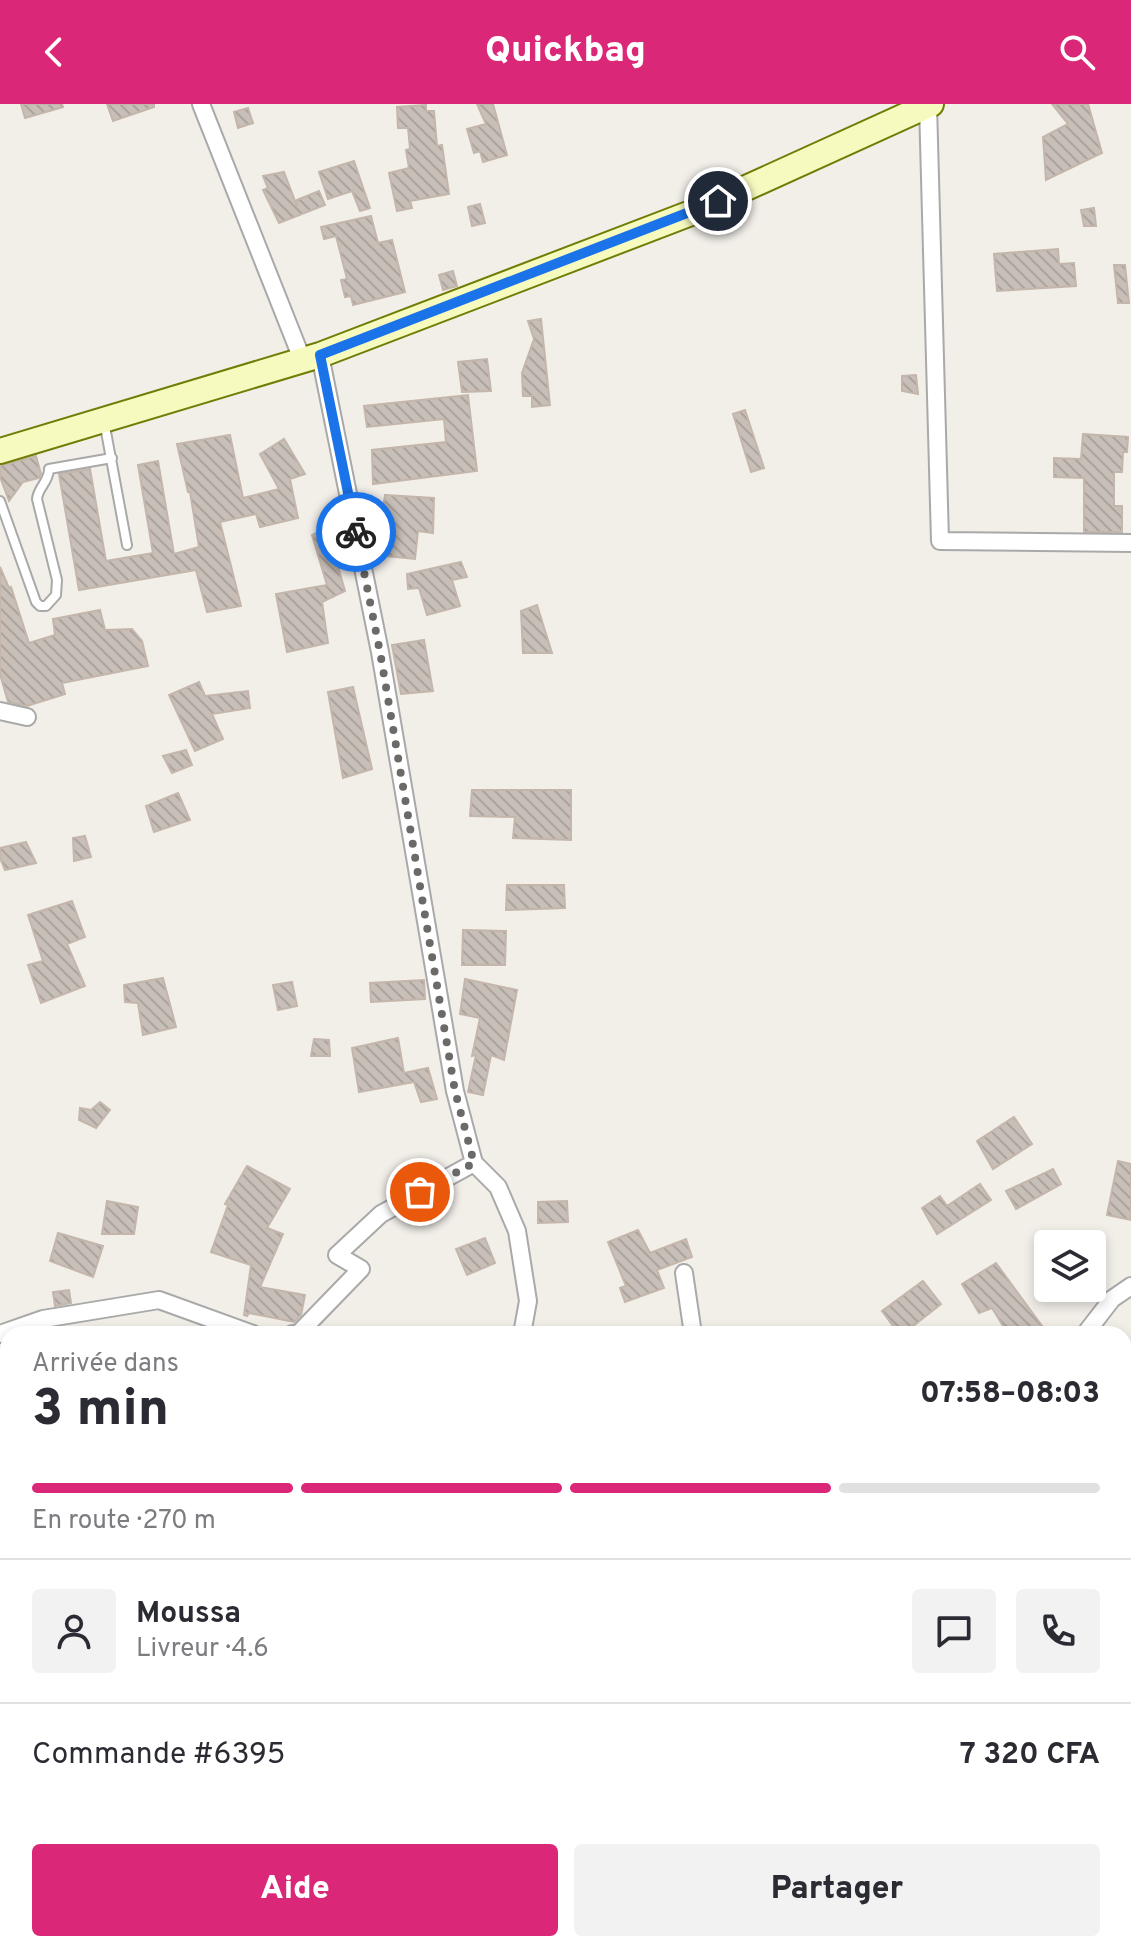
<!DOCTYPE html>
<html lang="fr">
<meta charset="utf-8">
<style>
:root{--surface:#fff;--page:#f2f2f3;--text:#2b2b33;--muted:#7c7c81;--line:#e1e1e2;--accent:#db2777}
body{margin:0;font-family:Overpass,sans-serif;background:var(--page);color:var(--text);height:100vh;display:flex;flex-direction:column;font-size:30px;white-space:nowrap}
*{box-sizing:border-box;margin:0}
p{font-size:26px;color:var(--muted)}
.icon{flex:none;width:44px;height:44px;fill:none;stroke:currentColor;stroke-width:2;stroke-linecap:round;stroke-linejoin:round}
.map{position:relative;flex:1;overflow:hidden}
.details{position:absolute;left:0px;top:1222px;width:1132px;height:626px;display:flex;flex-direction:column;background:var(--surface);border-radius:24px 24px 0 0;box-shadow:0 4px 12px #0003}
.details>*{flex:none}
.fabs{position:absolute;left:1034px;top:1126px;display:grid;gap:16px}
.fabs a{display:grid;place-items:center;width:72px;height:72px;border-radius:8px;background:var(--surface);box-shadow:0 4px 12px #0003;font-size:40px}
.pin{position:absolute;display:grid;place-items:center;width:68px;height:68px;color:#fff;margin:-34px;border:4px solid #fff;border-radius:50%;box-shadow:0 2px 8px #0007}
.courier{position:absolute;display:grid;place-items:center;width:80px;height:80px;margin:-40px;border:6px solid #1a73e8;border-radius:50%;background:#fff;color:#222;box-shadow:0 2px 10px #0007}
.overview em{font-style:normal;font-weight:800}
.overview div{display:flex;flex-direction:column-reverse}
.overview{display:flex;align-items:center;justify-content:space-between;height:136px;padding:0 32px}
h1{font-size:52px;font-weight:800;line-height:60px}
.bar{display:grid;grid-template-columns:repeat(4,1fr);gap:12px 8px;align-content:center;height:96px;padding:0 32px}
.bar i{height:10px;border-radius:6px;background:var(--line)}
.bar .on{background:var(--accent)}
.bar p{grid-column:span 4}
.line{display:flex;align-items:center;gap:20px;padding:0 32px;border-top:2px solid var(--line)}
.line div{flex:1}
.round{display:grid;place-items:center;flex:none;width:84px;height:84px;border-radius:8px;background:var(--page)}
.action{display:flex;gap:16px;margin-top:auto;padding:16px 32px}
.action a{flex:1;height:92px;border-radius:8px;background:var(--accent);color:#fff;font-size:32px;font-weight:800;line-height:92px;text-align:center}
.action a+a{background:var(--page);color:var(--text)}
header{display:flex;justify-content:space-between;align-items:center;height:104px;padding:0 32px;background:var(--accent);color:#fff;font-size:36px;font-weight:800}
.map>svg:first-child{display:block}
.building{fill:url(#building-back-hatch);stroke:#c4b6ab;stroke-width:2}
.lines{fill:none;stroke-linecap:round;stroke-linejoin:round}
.lane-casing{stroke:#a9a9a9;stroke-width:12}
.street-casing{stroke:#a9a9a9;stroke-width:20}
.secondary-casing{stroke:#707d05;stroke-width:28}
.lane{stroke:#fff;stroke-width:8}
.street{stroke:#fff;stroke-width:16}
.secondary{stroke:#f7fabf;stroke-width:24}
.done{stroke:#6b6a68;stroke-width:8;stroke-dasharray:0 14.4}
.route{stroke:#1a73e8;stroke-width:10}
</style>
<header><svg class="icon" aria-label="back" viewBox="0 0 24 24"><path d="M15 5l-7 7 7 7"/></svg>Quickbag<svg class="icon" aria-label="search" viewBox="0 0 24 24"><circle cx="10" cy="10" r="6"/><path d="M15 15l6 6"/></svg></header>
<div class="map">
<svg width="1131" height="1847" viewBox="0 0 1131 1847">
<defs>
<pattern id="building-back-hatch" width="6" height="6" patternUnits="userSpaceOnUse" patternTransform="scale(2)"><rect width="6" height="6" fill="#c7bfb8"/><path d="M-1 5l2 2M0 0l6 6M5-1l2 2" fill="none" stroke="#aba49e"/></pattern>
</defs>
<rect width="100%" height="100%" fill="#f2efe9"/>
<path class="building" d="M21,0H62L63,3L25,14Z
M107,0H154V3L113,17Z
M477,0H493L507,51L483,58L480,47L474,49L467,25L486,20Z
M1052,0H1088L1102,49L1046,76L1043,33L1068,20Z
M426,1V7H434L437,42L442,41L449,90L410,97L412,104L397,107L389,69L409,64L406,46L410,45L408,24H398L397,3Z
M248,4L253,19L238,24L234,8Z
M354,57L370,104L360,107L352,87L328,95L319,68Z
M284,68L297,102V96L319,87L325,101L279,119L263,86L268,84L263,72Z
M480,100L485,119L472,122L468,103Z
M1094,104L1096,122H1084L1081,106Z
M371,112L378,139L392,136L405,188L353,201L351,192L345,193L341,176L347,175L336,132L324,135L321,123Z
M1058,145L1059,160L1074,159L1076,182L997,187L994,150Z
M1114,161H1125L1129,199H1118Z
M453,167L457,182L443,186L439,171Z
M541,215L550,301L532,303V292H523L522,269L534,235L528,217Z
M487,255L491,287L462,288L458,258Z
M916,271L918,290L902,287V272Z
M468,291L477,367L373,380L372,346L446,338L444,315L367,323L364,302Z
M745,306L764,364L751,368L733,310Z
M1083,330L1128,333L1127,348H1123L1122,368H1114V402H1122V428H1084V374L1054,373V354L1081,355Z
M230,331L243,394L279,385L260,350L284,335L305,370L290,375L298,414L260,423L256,410L220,418L241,502L207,508L196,466L79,486L59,370L90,365L106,457L153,449L138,361L158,357L174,450L199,443L190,388H188L177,340Z
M36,352L41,370L39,374L23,378L9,397L0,373V362Z
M385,391L434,394L433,429L418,427L415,455L386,452L388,434L379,431Z
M327,424L345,487L322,498L328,539L287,548L276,490L327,481L312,431Z
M461,458L467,473L452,476L460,502L427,511L419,484L408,485L407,470Z
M0,463L9,484L11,483L29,539L55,531L53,515L100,506L105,526L132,525L142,537L148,562L62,579L65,590L27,602L8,598L0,570Z
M537,501L552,549H523L521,507Z
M424,536L433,587L401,590L392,541Z
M199,578L205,592L248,587L250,604L212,610L223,635L195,647L169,591Z
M353,583L372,665L343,674L328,588Z
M186,646L192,661L172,669L163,652Z
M472,686H571V736L513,734L515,713L470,712Z
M178,689L190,716L154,728L146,702Z
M85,732L91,753L74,757L73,734Z
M26,738L36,759L5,766L0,754V744Z
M507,781H564L565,804L506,806Z
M72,797L85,833L67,840L85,882L41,899L28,861L43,857L28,811Z
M463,826L506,827L505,861H462Z
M163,874L176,923L143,931L138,899L125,898L124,881Z
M465,875L517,886L504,956L491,951L483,991L468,988L476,951L472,952L480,914L460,910Z
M424,876L425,895L371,898L370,879Z
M292,878L297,902L278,906L273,881Z
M398,934L404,969L428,964L437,995L421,998L414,978L359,988L352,944Z
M314,935L329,936L330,952H311Z
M100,998L110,1006L96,1024L79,1016L80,1004L91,1006Z
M1014,1013L1032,1040L993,1065L977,1037Z
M1118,1057L1131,1060V1116L1107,1111Z
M247,1062L290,1085L267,1124L283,1130L260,1183L305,1191L301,1211L294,1218L249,1209L247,1212L244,1211L251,1161L211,1148L228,1101L225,1100Z
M1053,1065L1061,1080L1016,1105L1006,1087Z
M980,1080L991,1096L937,1130L922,1104L940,1092L947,1102Z
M107,1097L138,1103L134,1130H102Z
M567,1097L568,1118L538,1119V1098Z
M638,1126L650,1149L686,1135L692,1153L657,1166L664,1184L625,1198L620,1184L626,1182L608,1138Z
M58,1129L103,1142L93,1173L50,1157Z
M485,1134L495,1159L467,1171L456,1145Z
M996,1159L1045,1226L1038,1230H1008L992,1204L979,1209L962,1180Z
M923,1177L941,1200L903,1230H899L882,1207Z
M69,1186L71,1199L55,1202L53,1188Z"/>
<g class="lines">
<g class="lane-casing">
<path id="lane" d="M104,317L127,441
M0,397L36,498L40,502H46L56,491L57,476L37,395C38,383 49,378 49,365L112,354"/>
</g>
<g class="street-casing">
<path id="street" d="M201,0L302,255
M928,1L940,437L1131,439
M320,251L380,548L455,987L474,1059L498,1083L517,1127L528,1197L522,1230
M0,607L27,613
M684,1169L693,1230
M0,1230L43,1215L159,1196L253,1230
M292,1230H298L361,1165L337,1151L381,1110L474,1059
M1085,1230L1112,1195L1131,1182
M0,1538L8,1537
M0,1598L8,1591
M0,1789L8,1791
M642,1847L643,1840"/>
</g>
<g class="secondary-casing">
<path id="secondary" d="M0,347L320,251L691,109L931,0"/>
</g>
<use href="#lane" class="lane"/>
<use href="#street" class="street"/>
<use href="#secondary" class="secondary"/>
</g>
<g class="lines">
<path class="done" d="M356,428L380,548L455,987L474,1059L420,1088"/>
<path class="route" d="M356,428L320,251L718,97"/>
</g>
</svg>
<div class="fabs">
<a><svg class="icon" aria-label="layers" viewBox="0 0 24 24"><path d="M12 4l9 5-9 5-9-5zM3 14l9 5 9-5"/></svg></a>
</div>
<div class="pin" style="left:420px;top:1088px;background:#ea580c"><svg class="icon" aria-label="bag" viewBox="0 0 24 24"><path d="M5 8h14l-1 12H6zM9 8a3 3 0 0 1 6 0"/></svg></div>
<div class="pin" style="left:718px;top:97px;background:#1f2937"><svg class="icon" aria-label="home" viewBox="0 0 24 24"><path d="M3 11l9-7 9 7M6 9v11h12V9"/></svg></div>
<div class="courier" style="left:356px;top:428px"><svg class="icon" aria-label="bike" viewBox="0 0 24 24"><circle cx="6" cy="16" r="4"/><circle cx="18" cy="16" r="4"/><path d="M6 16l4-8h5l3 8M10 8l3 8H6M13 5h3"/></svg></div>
<section class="details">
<div class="overview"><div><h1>3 min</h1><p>Arrivée dans</p></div><em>07:58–08:03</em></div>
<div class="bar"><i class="on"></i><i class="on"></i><i class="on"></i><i></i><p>En route · 270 m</p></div>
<div class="line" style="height:144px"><a class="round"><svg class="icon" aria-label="person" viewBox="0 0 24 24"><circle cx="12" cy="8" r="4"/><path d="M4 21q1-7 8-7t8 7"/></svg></a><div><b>Moussa</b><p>Livreur · 4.6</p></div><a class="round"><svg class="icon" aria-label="chat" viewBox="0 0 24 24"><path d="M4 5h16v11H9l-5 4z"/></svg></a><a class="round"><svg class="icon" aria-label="phone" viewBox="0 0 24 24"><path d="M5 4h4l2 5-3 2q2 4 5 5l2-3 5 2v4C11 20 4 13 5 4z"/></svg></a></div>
<div class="line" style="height:104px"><div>Commande #6395</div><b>7 320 CFA</b></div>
<div class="action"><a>Aide</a><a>Partager</a></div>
</section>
</div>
